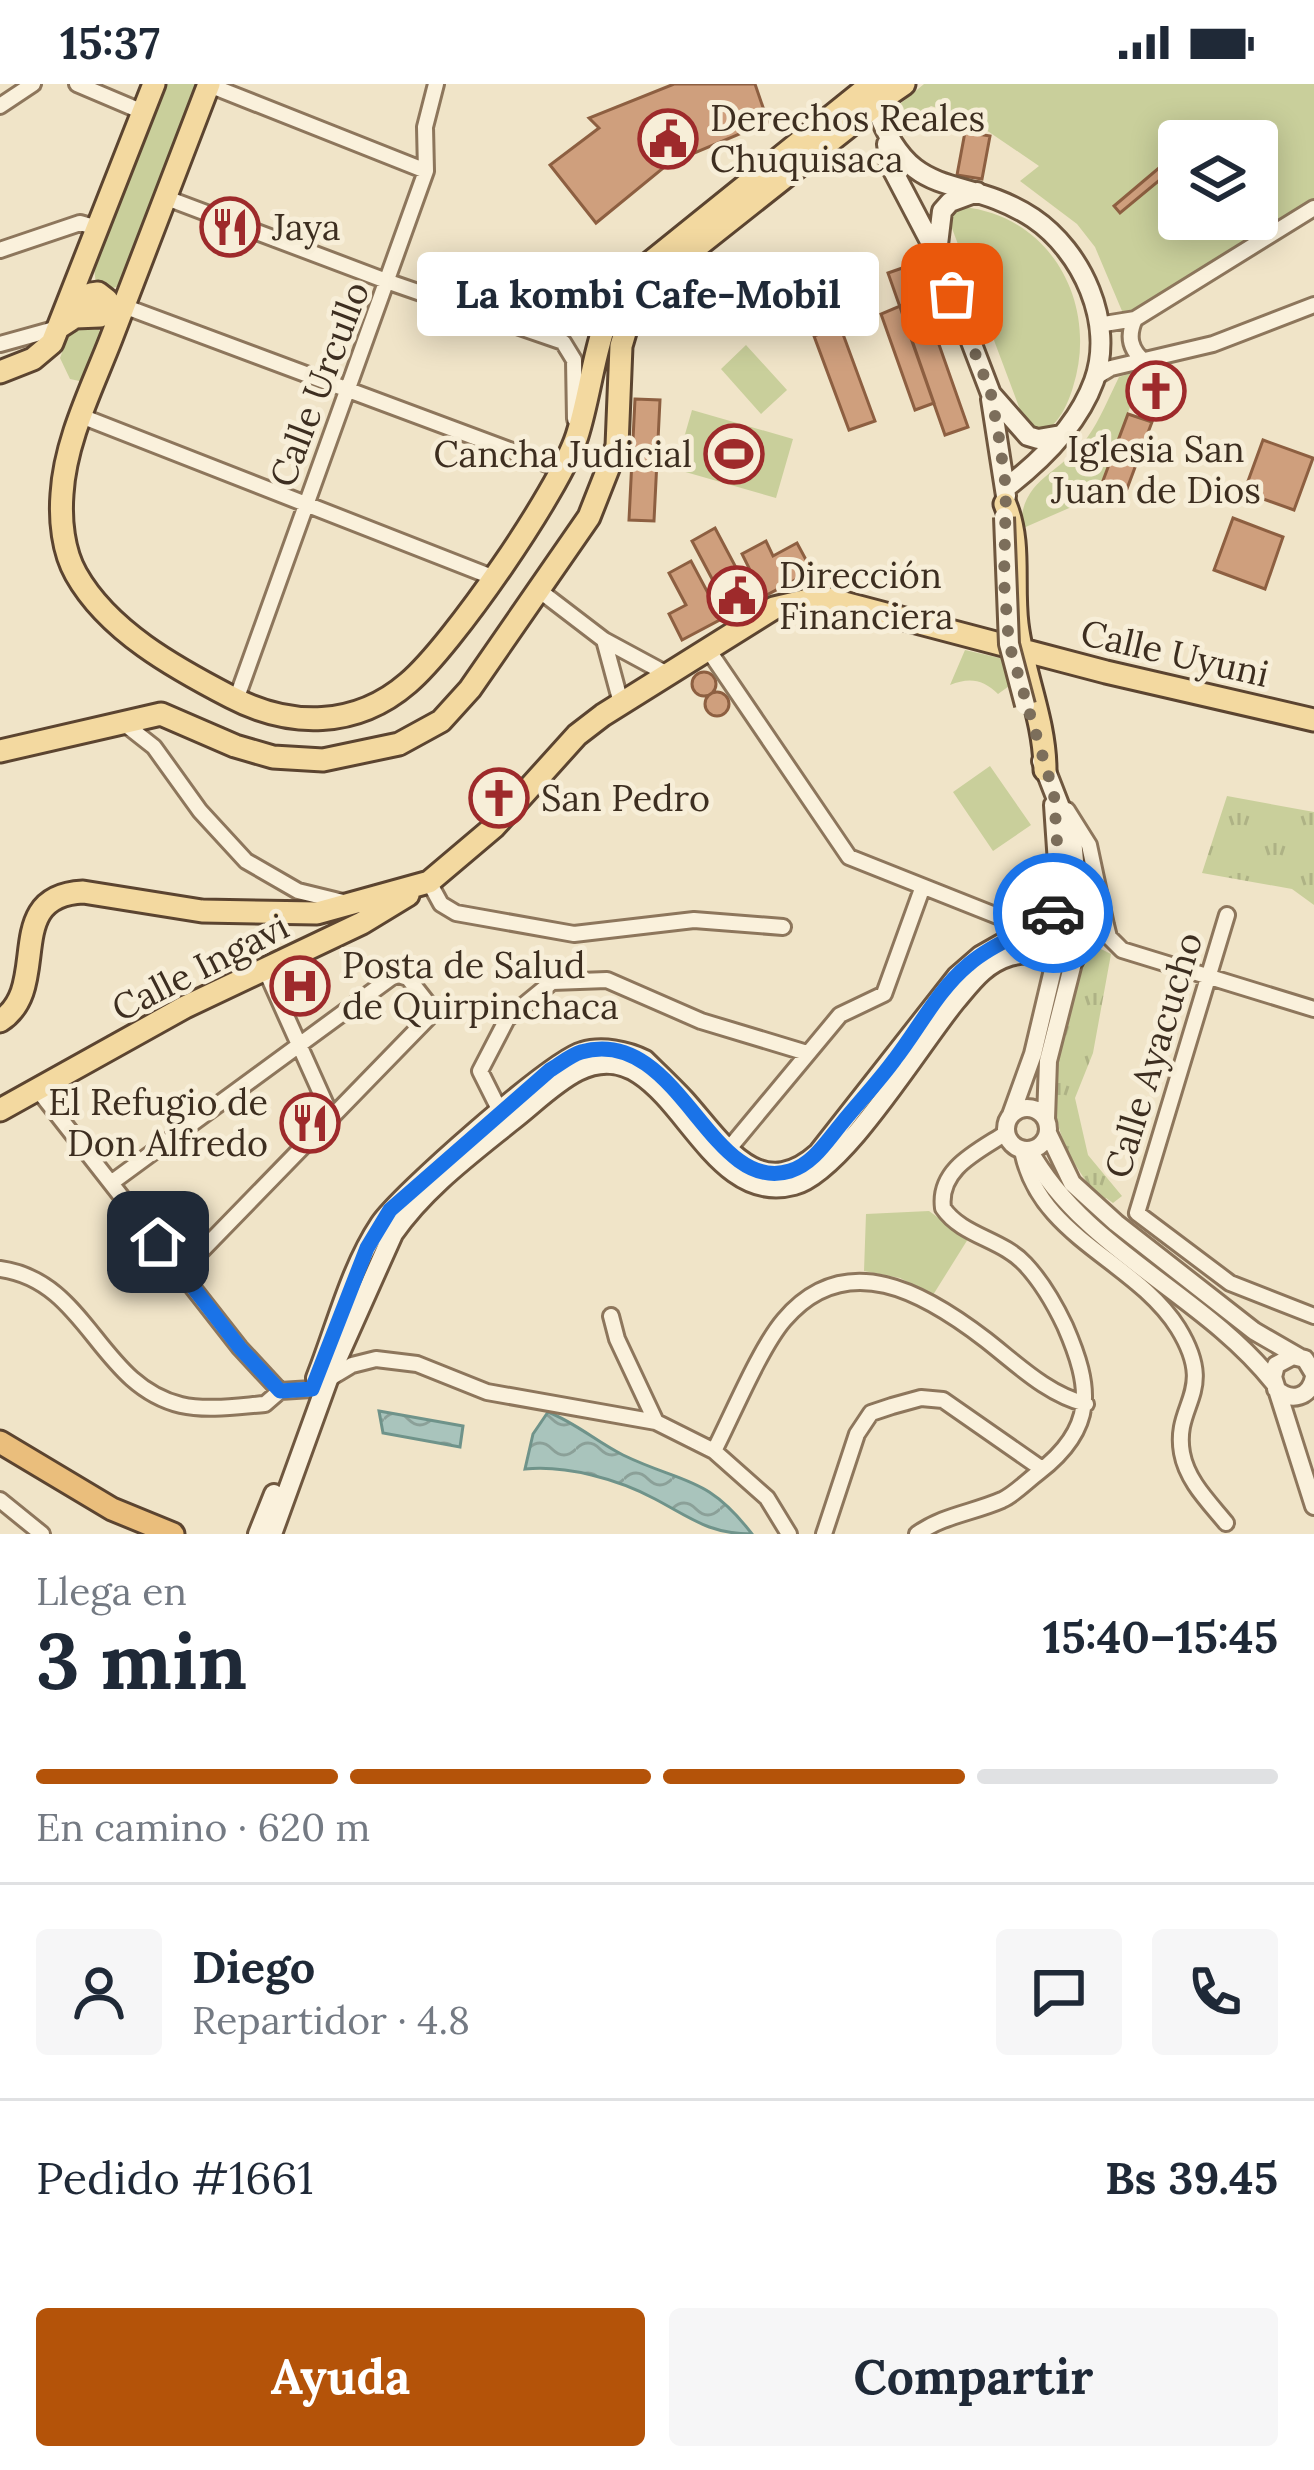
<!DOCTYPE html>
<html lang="es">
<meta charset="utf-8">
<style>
:root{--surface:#fff;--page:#f6f6f7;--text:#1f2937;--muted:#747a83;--line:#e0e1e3;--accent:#b45309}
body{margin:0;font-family:Lora,serif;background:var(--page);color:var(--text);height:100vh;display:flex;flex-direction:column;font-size:45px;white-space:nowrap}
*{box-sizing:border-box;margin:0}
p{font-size:39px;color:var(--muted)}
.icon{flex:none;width:66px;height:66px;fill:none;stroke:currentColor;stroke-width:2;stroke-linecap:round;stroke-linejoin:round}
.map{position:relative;height:1450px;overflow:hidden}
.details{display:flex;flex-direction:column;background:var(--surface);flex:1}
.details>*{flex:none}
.buttons{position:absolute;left:1158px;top:36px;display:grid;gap:24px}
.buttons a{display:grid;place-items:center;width:120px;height:120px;border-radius:12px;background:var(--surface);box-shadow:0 6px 30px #0003;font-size:60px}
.pin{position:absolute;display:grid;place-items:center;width:102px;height:102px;color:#fff;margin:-51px;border-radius:24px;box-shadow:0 6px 18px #0006}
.courier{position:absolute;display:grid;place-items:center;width:120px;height:120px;margin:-60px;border:9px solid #1a73e8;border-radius:50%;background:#fff;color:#222;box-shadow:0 3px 15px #0007}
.bubble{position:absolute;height:84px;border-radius:12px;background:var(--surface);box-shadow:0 6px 30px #0003;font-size:39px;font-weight:800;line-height:84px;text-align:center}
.overview em{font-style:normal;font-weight:800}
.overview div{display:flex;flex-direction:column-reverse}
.overview{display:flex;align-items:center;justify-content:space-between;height:204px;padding:0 36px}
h1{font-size:78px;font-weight:800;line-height:90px}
.bar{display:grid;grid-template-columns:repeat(4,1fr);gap:18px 12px;align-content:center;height:144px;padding:0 36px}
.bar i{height:15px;border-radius:9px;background:var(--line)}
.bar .on{background:var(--accent)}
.bar p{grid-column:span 4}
.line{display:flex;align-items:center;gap:30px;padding:0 36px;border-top:3px solid var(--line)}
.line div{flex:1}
.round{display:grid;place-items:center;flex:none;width:126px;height:126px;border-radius:12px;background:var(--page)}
.button{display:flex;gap:24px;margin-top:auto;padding:24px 36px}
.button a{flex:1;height:138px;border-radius:12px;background:var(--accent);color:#fff;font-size:48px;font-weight:800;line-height:138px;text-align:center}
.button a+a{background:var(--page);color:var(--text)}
.status{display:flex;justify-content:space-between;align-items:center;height:84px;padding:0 60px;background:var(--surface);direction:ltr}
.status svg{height:33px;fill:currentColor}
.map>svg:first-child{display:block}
.grass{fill:url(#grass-tufts)}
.green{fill:#c9cf9b;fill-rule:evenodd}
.water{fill:url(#water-waves);stroke:#6f938a;stroke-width:3}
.building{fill:#cf9f7d;stroke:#8d5f41;stroke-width:3}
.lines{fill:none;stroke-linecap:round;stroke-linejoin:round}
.minor-casing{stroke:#8d765c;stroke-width:20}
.tertiary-casing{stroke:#8d765c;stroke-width:22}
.secondary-casing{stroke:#6f573f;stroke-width:24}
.primary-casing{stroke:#5b4430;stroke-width:27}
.trunk-casing{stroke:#5b4430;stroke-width:27}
.minor{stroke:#faf1dc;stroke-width:14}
.tertiary{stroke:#faf1dc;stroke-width:16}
.secondary{stroke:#faf1dc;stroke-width:18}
.primary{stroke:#f3d9a0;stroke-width:21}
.trunk{stroke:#eabe7c;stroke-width:21}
.secondary-bridge-casing{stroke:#6f573f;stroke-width:24;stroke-linecap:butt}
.secondary-bridge{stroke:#faf1dc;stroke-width:18}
.done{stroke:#7c6e5b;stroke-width:12;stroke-dasharray:0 21.6}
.route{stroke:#1a73e8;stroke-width:15}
.labels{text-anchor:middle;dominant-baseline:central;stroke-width:10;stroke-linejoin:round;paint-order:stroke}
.poi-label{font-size:36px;fill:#3d2e20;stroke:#f7eed8;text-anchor:start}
.street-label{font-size:36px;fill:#3d2e20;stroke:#f7eed8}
</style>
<div class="status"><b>15:37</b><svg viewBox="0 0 49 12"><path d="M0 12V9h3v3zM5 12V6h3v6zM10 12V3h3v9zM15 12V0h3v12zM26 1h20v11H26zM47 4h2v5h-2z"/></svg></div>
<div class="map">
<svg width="1314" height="1450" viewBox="0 0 1314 1450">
<defs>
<pattern id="grass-tufts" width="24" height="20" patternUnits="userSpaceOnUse" patternTransform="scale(3)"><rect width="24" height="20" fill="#c9cf9b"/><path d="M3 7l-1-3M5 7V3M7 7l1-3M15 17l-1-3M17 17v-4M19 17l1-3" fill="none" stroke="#aeb285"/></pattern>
<pattern id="water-waves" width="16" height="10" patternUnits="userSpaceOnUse" patternTransform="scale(3)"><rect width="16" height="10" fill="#a9c4bc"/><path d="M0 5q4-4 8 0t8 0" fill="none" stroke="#8ba098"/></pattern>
</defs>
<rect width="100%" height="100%" fill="#f0e4c8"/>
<path class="grass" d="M1227,712L1314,728V821L1292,805L1202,789Z
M1081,771L1099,839V864L1111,870L1093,969L1075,1014L1088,1071L1122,1112L1113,1119L1106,1114L1102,1118C1026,1025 1058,986 1080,883C1088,845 1084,809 1081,771Z"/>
<path class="green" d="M163,0H196L119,202L107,206L96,200L94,184Z
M924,0H1314V115L1130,227H1122L1095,163L1077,140L1020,97L1039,82L970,35L931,22L899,45L894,25ZM1179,57H1257V135H1179Z
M963,123C1052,132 1099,221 1073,303C1068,320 1059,340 1043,348L1025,339L950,139L956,125Z
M96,238L101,251L84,298L70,295L60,274L72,241Z
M746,261L787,306L761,330L721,285Z
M1144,285L1101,402L1083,418L1021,445C1020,394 1061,390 1087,354C1100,336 1109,313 1119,293Z
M692,326L793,355L776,414L675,385Z
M965,566L1004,575L1012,600L998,610C983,595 969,593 950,601Z
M990,682L1031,741L993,767L953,708Z
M929,1127L968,1155L933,1211L900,1194L864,1187L866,1130Z"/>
<path class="water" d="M379,1327L463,1342L460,1363L383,1349Z
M548,1328C576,1339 597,1358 623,1371C683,1400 707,1391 752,1450C709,1450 691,1434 655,1415C618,1395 566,1381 525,1385L533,1350Z"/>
<path class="building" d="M674,0H755L768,38L668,80L596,139L550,81L599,44L589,34Z
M965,48L990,52L982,95L957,91Z
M1179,67V80L1120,129L1114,122Z
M911,181L968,343L945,351L888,189Z
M900,222L934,319L915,326L881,230Z
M840,242L875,337L849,346L814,252Z
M635,315L660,316L654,437L629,436Z
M1128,330L1152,338L1125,410L1101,402Z
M1263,356L1313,374L1294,426L1244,408Z
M1233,434L1283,453L1265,505L1214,486Z
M715,444L742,495L752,490L742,470L766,457L773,472L797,459L812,487L682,556L669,530L686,521L669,489L691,477L709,511L718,506L692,457Z
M692 600a12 12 0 1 1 24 0a12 12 0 1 1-24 0Z
M705 620a12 12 0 1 1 24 0a12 12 0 1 1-24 0Z"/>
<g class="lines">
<g class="minor-casing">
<path id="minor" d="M77,0L143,28
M209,1L426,87
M0,22L33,0
M164,113L389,198L563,258L574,276L575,335
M0,166L80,139L98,144
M118,220L563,386
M1135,235C1127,252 1130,266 1145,278
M1098,241L1135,235L1314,124
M0,260L58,244
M1096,293L1111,284L1213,260L1314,221
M81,332L492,493
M540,507L604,556L667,590
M604,556L621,619
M707,564L849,773L1010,837L1026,834L1060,807
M236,616L426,87L425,43L436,0
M121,637L154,663L200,727L246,777L298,807L343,818
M1067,726L1089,761L1106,841L1109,853L1122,866L1314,925
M429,798L441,820L456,829L574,850L694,836L783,843
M1227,831L1137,1129L1230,1199L1314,1232
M265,885L332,1034
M38,1006L240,1264L280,1307
M500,1027L480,987L507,935L552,898L607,896L701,937L807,969
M1022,1066C1038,1153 1135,1176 1178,1244C1218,1309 1173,1319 1182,1369C1187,1397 1209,1418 1226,1439
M727,1067L840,931L884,910L922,805
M111,1099L396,890L408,894L430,922V932L181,1188
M0,1185C88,1197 98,1301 181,1321C207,1327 239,1322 265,1320L280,1307
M611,1232L617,1255L656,1338
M280,1307L312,1305L352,1281L376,1275L417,1280L487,1308L656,1338L714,1367L767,1414L789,1450
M714,1367C732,1332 760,1264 784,1236C846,1163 925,1209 986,1256C1018,1281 1047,1310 1086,1320
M0,1416L42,1450
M824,1450L857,1350L871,1329L892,1322L921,1314L943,1316L1042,1385
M917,1450C944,1431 972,1429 1002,1416C1015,1410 1027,1397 1039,1388C1096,1344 1092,1304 1065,1242C1055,1221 1041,1197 1025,1180C1002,1155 962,1152 943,1124C938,1085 977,1068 1006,1049"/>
</g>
<g class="tertiary-casing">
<path id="tertiary" d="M1006 1045a21 21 0 1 1 42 0a21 21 0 1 1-42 0Z
M1011,1031L1033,970L1056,873
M1046,1035L1048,977L1074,875
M1048,1049L1072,1099L1116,1139L1254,1247L1299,1273
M1029,1066C1085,1167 1204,1210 1274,1299
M1314,1290L1305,1275L1293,1272L1276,1281L1273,1293L1314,1422
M1276,1305C1292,1319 1310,1313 1314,1293"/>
</g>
<g class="secondary-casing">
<path id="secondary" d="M876,23C911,122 961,87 1033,134C1082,167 1115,239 1094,297C1078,341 1042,376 1007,403
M887,60L890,81L934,165
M977,108L950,118L942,127L937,169L991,310L1028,352L1038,355L1061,351
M991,315L1006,412
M1054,721L1061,823L1056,873
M316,1294C336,1244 350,1185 380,1140C398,1112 552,976 582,968C602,962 627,967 645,976C658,989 672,1002 685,1016C721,1056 759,1122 818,1069L957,892L980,872L1078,816
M258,1450L274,1410
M272,1450L329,1293L393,1150C424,1105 470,1071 512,1037C533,1021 554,999 578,987C671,941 698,1127 794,1101C843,1088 919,962 955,918C972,898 984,880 1010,872C1031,866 1053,873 1074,875L1078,823L1072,754L1042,677"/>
</g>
<g class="primary-casing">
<path id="primary" d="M209,0C176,85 144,170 111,255C92,304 65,357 62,410C60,436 63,467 76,490C108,547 175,584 231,613C290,644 356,644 408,599C452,562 559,407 577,352C593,302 595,241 626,198L864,6L879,0
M862,19L869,24L904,0
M58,244L75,233L100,232L107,224V216L98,209L91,210L84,219
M0,288L33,275L52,259L154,0
M1005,420C1021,458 1012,499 1017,540C1023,590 1045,636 1045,686
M0,667L161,630L235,662L273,673L323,676L399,660L441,637L470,605L589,433L617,362L621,262L636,211L872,24
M0,937C53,903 0,812 83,808L202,827L317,829L429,798L494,743L577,651L603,631L774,524L821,513L1106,588L1314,636
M0,1026L185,923L362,839L408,811"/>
</g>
<g class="trunk-casing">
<path id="trunk" d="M0,1358L112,1425L173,1450"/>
</g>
<use href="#minor" class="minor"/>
<use href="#tertiary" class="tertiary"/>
<use href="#secondary" class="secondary"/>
<use href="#primary" class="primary"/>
<use href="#trunk" class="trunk"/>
<g class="secondary-bridge-casing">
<path id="secondary-bridge" d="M1004,433L1009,560L1025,621"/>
</g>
<use href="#secondary-bridge" class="secondary-bridge"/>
</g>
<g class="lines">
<path class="done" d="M952,210L991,310L999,354L1006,404L1004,497L1009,560L1054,710L1061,823L1053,829"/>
<path class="route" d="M158,1158L240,1264L280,1307L312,1305L367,1164L390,1126L550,986C560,980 571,971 581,968C679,940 709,1112 790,1087C813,1080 827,1057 842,1039C860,1017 879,997 895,975C919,944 938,906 968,881C993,859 1027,849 1053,829"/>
</g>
<defs>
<g id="civic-ring" transform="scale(3)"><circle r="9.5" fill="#f7eed8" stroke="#9e2a2b" stroke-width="1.5"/><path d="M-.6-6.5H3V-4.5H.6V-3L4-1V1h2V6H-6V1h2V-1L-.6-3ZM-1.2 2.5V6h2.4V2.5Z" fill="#9e2a2b"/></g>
<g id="restaurant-ring" transform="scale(3)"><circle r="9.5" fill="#f7eed8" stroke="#9e2a2b" stroke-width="1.5"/><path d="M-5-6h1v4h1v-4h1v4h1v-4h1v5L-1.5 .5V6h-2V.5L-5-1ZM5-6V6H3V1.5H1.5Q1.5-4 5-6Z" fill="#9e2a2b"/></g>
<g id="church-ring" transform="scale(3)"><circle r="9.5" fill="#f7eed8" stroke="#9e2a2b" stroke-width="1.5"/><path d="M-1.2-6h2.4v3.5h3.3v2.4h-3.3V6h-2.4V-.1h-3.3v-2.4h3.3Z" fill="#9e2a2b"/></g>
<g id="stadium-ring" transform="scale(3)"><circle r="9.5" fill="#f7eed8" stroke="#9e2a2b" stroke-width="1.5"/><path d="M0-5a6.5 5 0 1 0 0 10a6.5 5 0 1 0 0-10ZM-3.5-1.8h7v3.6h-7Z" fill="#9e2a2b"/></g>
<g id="hospital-ring" transform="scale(3)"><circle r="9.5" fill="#f7eed8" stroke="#9e2a2b" stroke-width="1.5"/><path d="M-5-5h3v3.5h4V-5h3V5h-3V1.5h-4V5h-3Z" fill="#9e2a2b"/></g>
</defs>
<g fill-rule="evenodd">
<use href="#civic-ring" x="668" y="55"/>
<use href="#restaurant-ring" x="230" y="143"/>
<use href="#church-ring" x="1156" y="307"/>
<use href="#stadium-ring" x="734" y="370"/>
<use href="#civic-ring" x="737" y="512"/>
<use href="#church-ring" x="499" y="714"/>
<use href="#hospital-ring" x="300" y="902"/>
<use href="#restaurant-ring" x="310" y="1039"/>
</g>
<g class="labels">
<g class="poi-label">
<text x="710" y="34">Derechos Reales<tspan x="710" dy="41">Chuquisaca</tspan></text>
<text x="272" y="143">Jaya</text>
<text x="1156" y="365" text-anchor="middle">Iglesia San<tspan x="1156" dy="41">Juan de Dios</tspan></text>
<text x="692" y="370" text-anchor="end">Cancha Judicial</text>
<text x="779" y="491">Dirección<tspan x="779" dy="41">Financiera</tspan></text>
<text x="541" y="714">San Pedro</text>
<text x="342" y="881">Posta de Salud<tspan x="342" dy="41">de Quirpinchaca</tspan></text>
<text x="268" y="1018" text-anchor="end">El Refugio de<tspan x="268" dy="41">Don Alfredo</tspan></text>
</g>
<g class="street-label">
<text transform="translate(319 300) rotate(-69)">Calle Urcullo</text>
<text transform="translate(1175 569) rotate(13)">Calle Uyuni</text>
<text transform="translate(200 883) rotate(-27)">Calle Ingavi</text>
<text transform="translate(1153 971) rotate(-73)">Calle Ayacucho</text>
</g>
</g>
</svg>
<div class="buttons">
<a><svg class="icon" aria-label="layers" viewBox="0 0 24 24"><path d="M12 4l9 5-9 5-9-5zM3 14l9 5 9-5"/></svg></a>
</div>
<div class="pin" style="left:952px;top:210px;background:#ea580c"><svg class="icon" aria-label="bag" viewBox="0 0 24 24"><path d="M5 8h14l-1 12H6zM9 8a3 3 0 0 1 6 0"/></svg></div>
<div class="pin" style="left:158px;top:1158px;background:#1f2937"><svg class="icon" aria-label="home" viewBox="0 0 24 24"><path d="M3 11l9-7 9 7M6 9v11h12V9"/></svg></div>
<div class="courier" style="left:1053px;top:829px"><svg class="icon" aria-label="car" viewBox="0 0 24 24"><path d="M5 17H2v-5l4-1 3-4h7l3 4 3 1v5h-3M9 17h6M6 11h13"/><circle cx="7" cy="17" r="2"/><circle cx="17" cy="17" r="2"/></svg></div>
<div class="bubble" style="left:417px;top:168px;width:462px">La kombi Cafe-Mobil</div>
</div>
<section class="details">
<div class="overview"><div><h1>3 min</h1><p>Llega en</p></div><em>15:40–15:45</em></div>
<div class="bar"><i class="on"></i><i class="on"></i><i class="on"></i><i></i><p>En camino · 620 m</p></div>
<div class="line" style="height:216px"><a class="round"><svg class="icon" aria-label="person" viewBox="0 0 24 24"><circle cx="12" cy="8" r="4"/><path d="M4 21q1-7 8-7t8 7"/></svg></a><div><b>Diego</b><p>Repartidor · 4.8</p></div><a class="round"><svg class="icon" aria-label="chat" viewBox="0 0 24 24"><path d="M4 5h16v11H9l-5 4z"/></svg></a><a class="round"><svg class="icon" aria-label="phone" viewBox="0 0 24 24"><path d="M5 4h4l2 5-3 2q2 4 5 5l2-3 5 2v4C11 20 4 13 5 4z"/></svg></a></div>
<div class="line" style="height:156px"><div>Pedido #1661</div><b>Bs 39.45</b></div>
<div class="button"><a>Ayuda</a><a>Compartir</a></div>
</section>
